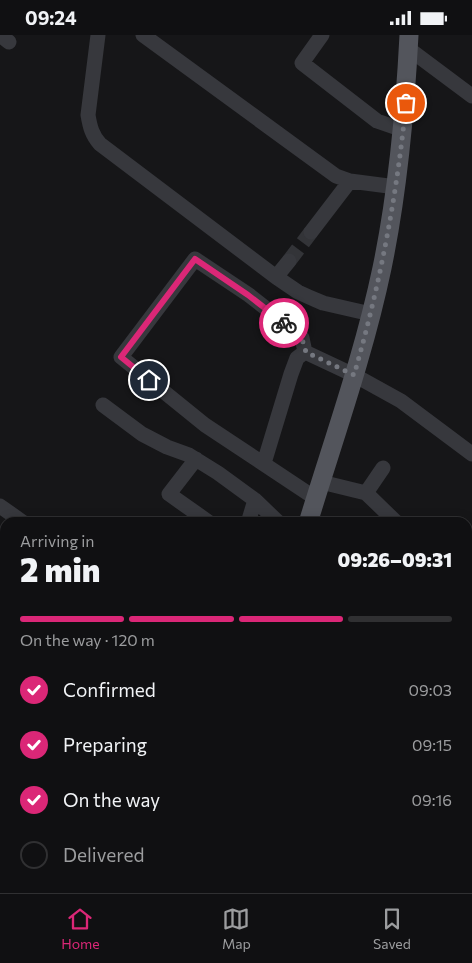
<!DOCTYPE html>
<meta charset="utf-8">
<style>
:root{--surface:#101012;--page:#1e1e20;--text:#f1f3f6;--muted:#9c9d9f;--line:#303032;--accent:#db2777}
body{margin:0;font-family:Commissioner,sans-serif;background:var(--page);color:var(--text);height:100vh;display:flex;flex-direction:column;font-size:19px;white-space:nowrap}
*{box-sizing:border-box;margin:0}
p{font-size:16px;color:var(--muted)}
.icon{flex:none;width:28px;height:28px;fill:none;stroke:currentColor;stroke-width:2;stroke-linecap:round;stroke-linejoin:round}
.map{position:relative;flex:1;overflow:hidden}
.panel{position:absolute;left:0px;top:482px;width:472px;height:376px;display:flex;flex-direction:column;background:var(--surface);border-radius:15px 15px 0 0;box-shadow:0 2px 12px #0003,0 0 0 1px var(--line)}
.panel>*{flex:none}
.pin{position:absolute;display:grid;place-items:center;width:42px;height:42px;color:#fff;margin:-21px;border:2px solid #fff;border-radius:50%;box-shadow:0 1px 5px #0007}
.courier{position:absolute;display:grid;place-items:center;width:50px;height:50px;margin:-25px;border:4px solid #db2777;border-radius:50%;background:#fff;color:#222;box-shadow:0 1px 6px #0007}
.head em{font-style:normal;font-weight:800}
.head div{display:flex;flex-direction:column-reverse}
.head{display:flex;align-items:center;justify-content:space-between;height:85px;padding:0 20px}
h1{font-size:32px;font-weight:800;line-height:38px}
.bar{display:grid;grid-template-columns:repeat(4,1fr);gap:8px 5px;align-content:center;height:60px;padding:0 20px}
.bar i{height:6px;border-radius:4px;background:var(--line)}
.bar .on{background:var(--accent)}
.bar p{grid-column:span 4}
ol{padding:0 20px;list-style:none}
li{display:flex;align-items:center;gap:15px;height:55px}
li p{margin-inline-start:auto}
li .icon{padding:5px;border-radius:50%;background:var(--accent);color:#fff;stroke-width:4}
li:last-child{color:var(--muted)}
li i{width:28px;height:28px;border:2px solid var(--line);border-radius:50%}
.status{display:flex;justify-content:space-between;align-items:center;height:35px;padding:0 25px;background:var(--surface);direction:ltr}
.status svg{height:14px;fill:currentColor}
.menu{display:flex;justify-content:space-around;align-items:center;height:70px;border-top:1px solid var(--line);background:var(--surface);font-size:14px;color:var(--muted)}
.menu a{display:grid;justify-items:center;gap:2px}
.menu .on{color:var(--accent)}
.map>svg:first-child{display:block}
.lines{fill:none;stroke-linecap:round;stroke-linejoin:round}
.minor-tunnel{stroke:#333438;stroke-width:15;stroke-dasharray:15 8;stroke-linecap:butt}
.minor{stroke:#37383d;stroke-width:15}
.major{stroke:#53555c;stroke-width:19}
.done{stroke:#757880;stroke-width:5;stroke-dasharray:0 9}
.route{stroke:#db2777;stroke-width:6}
</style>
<div class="status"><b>09:24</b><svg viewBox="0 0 49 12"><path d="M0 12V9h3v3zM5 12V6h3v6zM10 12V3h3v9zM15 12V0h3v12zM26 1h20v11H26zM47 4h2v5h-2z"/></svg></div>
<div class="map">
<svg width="472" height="858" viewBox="0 0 472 858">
<rect width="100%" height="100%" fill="#161618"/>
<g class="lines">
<path class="minor-tunnel" d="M289,226L311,197"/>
<path class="minor" d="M0,0L9,7
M98,0L88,80C90,92 92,100 100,109L276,242L298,257L309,262L323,268L371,279
M143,0L336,141L350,146L396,152
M322,0L302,28L377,86L403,95
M409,14L472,61
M311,197L350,146
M276,242L289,226
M103,370L142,399L167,412L189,420L218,438L255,465L279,488
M196,424L169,459L210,488
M264,428L291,339L297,323L305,317
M321,447L366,458L397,488
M366,458L383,433
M315,463L205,390L121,322L195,224L249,260L287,290L302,303L305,317L354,340L401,366L472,419
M0,471L24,488
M248,488L255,465
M0,522L5,515
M468,553L472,554
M0,583L5,586
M0,615L5,619
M0,708L5,712
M468,811L472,815
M0,813L5,806
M155,854L162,858
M341,854L348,858
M378,854L384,858
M313,858L315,854
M410,858L413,854"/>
<path class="major" d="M308,488C334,403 364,319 382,233C398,156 405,78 409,0
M468,844L472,833
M189,858L191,854"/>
</g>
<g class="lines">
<path class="done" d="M284,288L302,304L306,317L354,340C380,250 397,160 406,68"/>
<path class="route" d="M149,345L121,322L195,224L248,260L284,288"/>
</g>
</svg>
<div class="pin" style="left:406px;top:68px;background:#ea580c"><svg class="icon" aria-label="bag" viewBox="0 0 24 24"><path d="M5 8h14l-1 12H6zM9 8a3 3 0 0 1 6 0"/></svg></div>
<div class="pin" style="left:149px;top:345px;background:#1f2937"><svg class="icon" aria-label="home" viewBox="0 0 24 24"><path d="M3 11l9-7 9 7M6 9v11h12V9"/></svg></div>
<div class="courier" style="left:284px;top:288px"><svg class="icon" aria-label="bike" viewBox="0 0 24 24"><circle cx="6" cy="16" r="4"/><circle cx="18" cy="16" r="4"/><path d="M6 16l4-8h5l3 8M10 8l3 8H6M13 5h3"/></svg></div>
<section class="panel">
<div class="head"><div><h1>2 min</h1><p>Arriving in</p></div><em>09:26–09:31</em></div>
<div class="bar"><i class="on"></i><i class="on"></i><i class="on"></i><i></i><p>On the way · 120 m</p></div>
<ol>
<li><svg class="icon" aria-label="check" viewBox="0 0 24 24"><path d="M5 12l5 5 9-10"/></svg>Confirmed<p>09:03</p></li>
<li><svg class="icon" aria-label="check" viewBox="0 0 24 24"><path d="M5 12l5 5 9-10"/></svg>Preparing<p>09:15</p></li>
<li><svg class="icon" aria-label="check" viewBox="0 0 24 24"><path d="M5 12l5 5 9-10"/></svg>On the way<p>09:16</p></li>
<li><i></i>Delivered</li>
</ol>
</section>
</div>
<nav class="menu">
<a class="on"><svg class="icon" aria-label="home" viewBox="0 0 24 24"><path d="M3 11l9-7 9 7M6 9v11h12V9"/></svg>Home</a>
<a><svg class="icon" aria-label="map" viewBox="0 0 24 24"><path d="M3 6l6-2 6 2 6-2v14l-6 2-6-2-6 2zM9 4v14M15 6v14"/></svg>Map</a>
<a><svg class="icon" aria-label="saved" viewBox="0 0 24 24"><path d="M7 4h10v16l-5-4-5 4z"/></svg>Saved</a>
</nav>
